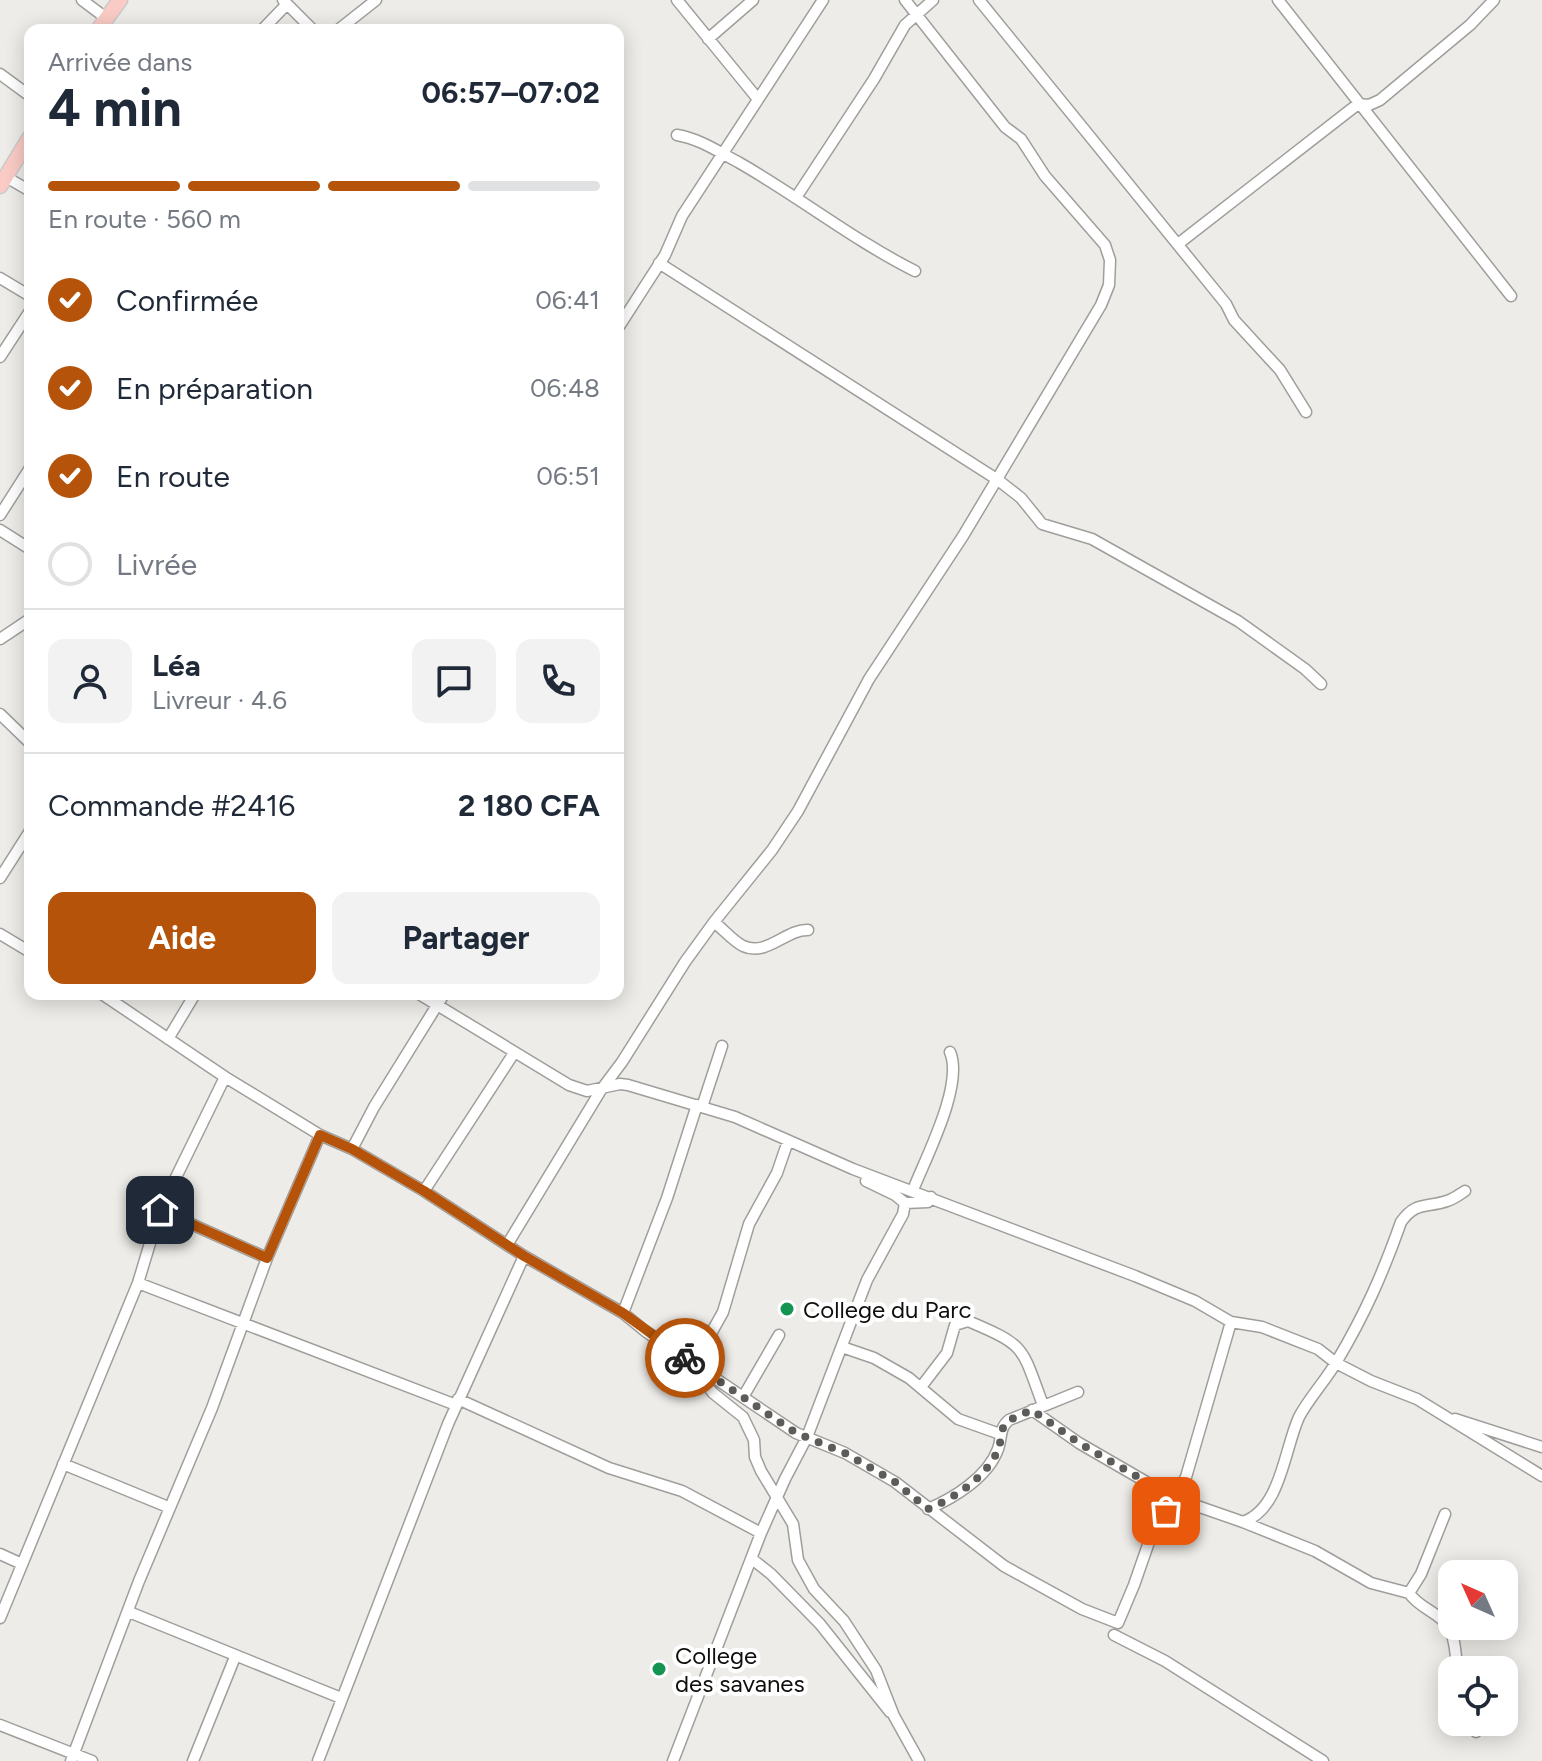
<!DOCTYPE html>
<html lang="fr">
<meta charset="utf-8">
<style>
:root{--surface:#fff;--page:#f2f2f3;--text:#1f2937;--muted:#747a83;--line:#e0e1e3;--accent:#b45309}
body{margin:0;font-family:Figtree,sans-serif;background:var(--page);color:var(--text);height:100vh;display:flex;flex-direction:column;font-size:30px;white-space:nowrap}
*{box-sizing:border-box;margin:0}
p{font-size:26px;color:var(--muted)}
.icon{flex:none;width:44px;height:44px;fill:none;stroke:currentColor;stroke-width:2;stroke-linecap:round;stroke-linejoin:round}
.map{position:relative;flex:1;overflow:hidden}
.panel{position:absolute;left:24px;top:24px;width:600px;height:976px;display:flex;flex-direction:column;background:var(--surface);border-radius:16px;box-shadow:0 4px 20px #0003}
.panel>*{flex:none}
.needle{width:52px;rotate:315deg}
.fabs{position:absolute;left:1438px;top:1560px;display:grid;gap:16px}
.fabs a{display:grid;place-items:center;width:80px;height:80px;border-radius:16px;background:var(--surface);box-shadow:0 4px 20px #0003;font-size:40px}
.pin{position:absolute;display:grid;place-items:center;width:68px;height:68px;color:#fff;margin:-34px;border-radius:16px;box-shadow:0 4px 12px #0006}
.courier{position:absolute;display:grid;place-items:center;width:80px;height:80px;margin:-40px;border:6px solid #b45309;border-radius:50%;background:#fff;color:#222;box-shadow:0 2px 10px #0007}
.summary em{font-style:normal;font-weight:700}
.summary div{display:flex;flex-direction:column-reverse}
.summary{display:flex;align-items:center;justify-content:space-between;height:136px;padding:0 24px}
h1{font-size:52px;font-weight:700;line-height:60px}
.bar{display:grid;grid-template-columns:repeat(4,1fr);gap:12px 8px;align-content:center;height:96px;padding:0 24px}
.bar i{height:10px;border-radius:6px;background:var(--line)}
.bar .on{background:var(--accent)}
.bar p{grid-column:span 4}
.line{display:flex;align-items:center;gap:20px;padding:0 24px;border-top:2px solid var(--line)}
.line div{flex:1}
.round{display:grid;place-items:center;flex:none;width:84px;height:84px;border-radius:16px;background:var(--page)}
ol{padding:0 24px;list-style:none}
li{display:flex;align-items:center;gap:24px;height:88px}
li p{margin-inline-start:auto}
li .icon{padding:8px;border-radius:50%;background:var(--accent);color:#fff;stroke-width:4}
li:last-child{color:var(--muted)}
li i{width:44px;height:44px;border:4px solid var(--line);border-radius:50%}
.button{display:flex;gap:16px;margin-top:auto;padding:16px 24px}
.button a{flex:1;height:92px;border-radius:16px;background:var(--accent);color:#fff;font-size:32px;font-weight:700;line-height:92px;text-align:center}
.button a+a{background:var(--page);color:var(--text)}
.map>svg:first-child{display:block}
.lines{fill:none;stroke-linecap:round;stroke-linejoin:round}
.minor-casing{stroke:#a09e9b;stroke-width:13}
.major-casing{stroke:#cacaca;stroke-width:17}
.minor{stroke:#fff;stroke-width:10}
.major{stroke:#facbc5;stroke-width:14}
.done{stroke:#5c5c59;stroke-width:8;stroke-dasharray:0 14.4}
.route{stroke:#b45309;stroke-width:10}
.poi-dot{fill:#169552;stroke:#fff;stroke-width:3}
.labels{text-anchor:middle;dominant-baseline:central;stroke-width:8;stroke-linejoin:round;paint-order:stroke}
.poi-label{font-size:24px;fill:#0e0e0c;stroke:#fff;text-anchor:start}
</style>
<div class="map">
<svg width="1542" height="1761" viewBox="0 0 1542 1761">
<rect width="100%" height="100%" fill="#eeece8"/>
<g class="lines">
<g class="minor-casing">
<path id="minor" d="M82,0L106,18
M283,0L313,30
M677,0L757,98
M979,0L1226,304L1234,320L1280,370L1306,412
M1278,0L1511,296
M262,30L287,4
M338,30L376,0
M708,39L753,0
M0,74L30,96
M677,135C700,139 717,151 738,162C798,196 853,240 915,271
M6,177L30,191
M797,196L874,79L905,25L933,0
M1178,244L1358,104L1369,105L1380,100L1470,25L1494,0
M659,263L998,480L1021,498L1042,524L1092,539L1238,621L1305,669L1321,684
M0,278L30,296
M618,328L665,255L682,216L823,0
M0,357L30,311
M0,515L30,468
M0,530L30,549
M0,639L30,619
M0,714L30,743
M0,878L30,831
M714,922C723,929 733,941 743,946C767,957 786,929 808,930
M0,934L30,952
M102,994L225,1077L320,1135L352,1149L424,1191L524,1256L623,1313L645,1331L796,1433L845,1453L895,1482L1004,1566L1082,1609L1118,1623L1134,1585L1149,1542L1186,1477L1231,1322
M419,994L569,1085L587,1091L620,1084L628,1085L735,1117L853,1169L1135,1276L1195,1301L1231,1322L1262,1327L1318,1349L1336,1363L1371,1381L1417,1399L1542,1476
M168,1039L195,994
M702,1107L722,1046
M352,1149L374,1107L444,994
M913,1190C926,1157 964,1085 950,1052
M424,1191L514,1053
M905,1203L928,1202L931,1197
M160,1210L267,1258
M507,1245L601,1090L622,1062L685,962L714,922L772,850L798,811L869,679L963,536L1101,305L1109,285L1110,260L1105,245L1045,176L1021,139L1005,127L905,0
M138,1283L456,1405
M623,1313L667,1198L697,1105
M842,1347L874,1358L909,1378L958,1419L1000,1434
M694,1364L723,1312L749,1224L777,1173L788,1141
M704,1372L705,1383L713,1393L743,1417L754,1440L755,1457L761,1471L793,1524L798,1560L814,1589L844,1621L876,1670L894,1716L919,1761
M921,1387L947,1353L955,1325L968,1321C1027,1346 1021,1346 1043,1405
M743,1397L779,1335
M458,1399L609,1468L682,1491L761,1533
M1032,1410L1079,1443L1174,1498L1243,1522C1281,1509 1284,1450 1299,1417C1309,1398 1326,1380 1337,1361C1365,1314 1383,1273 1401,1222C1416,1201 1426,1208 1447,1201C1454,1199 1460,1194 1465,1191
M1455,1419L1542,1447
M63,1464L168,1507
M928,1509C954,1498 988,1477 998,1449C1002,1438 999,1428 1009,1420L1078,1392
M1243,1522L1315,1551L1371,1583L1409,1593L1421,1574L1445,1514
M0,1554L22,1564
M752,1559L771,1574L820,1624L890,1712
M1409,1593C1419,1608 1438,1612 1448,1626C1456,1637 1455,1657 1458,1670
M129,1612L341,1698
M0,1618L138,1283L160,1210L225,1077
M1114,1635L1165,1661L1323,1761
M1470,1722L1476,1732
M0,1725L92,1761
M71,1761L139,1581L212,1408L267,1258L320,1135
M193,1761L235,1657
M318,1761L448,1424L524,1256
M673,1761L761,1533L785,1479L807,1437L867,1280L903,1214L905,1203L895,1195L866,1181"/>
</g>
<g class="major-casing">
<path id="major" d="M98,30L120,0
M0,186L30,137"/>
</g>
<use href="#minor" class="minor"/>
<use href="#major" class="major"/>
</g>
<g class="lines">
<path class="done" d="M685,1358L796,1433L845,1453L895,1482L928,1509C954,1498 986,1478 998,1450C1001,1442 1001,1433 1004,1425L1015,1417L1032,1410L1079,1443L1174,1498L1166,1511"/>
<path class="route" d="M160,1210L267,1258L320,1135L352,1149L424,1191L524,1256L623,1313L685,1358"/>
</g>
<g class="poi-dot">
<circle cx="787" cy="1309" r="8"/>
<circle cx="659" cy="1669" r="8"/>
</g>
<g class="labels">
<g class="poi-label">
<text x="803" y="1309">College du Parc</text>
<text x="675" y="1655">College<tspan x="675" dy="28">des savanes</tspan></text>
</g>
</g>
</svg>
<div class="fabs">
<a><svg class="needle" viewBox="-14 -14 28 28"><path d="M0-13l5 13h-10z" fill="#e53935"/><path d="M0 13l5-13h-10z" fill="#747a83"/></svg></a>
<a><svg class="icon" aria-label="locate" viewBox="0 0 24 24"><circle cx="12" cy="12" r="6"/><path d="M12 2v4M12 18v4M2 12h4M18 12h4"/></svg></a>
</div>
<div class="pin" style="left:1166px;top:1511px;background:#ea580c"><svg class="icon" aria-label="bag" viewBox="0 0 24 24"><path d="M5 8h14l-1 12H6zM9 8a3 3 0 0 1 6 0"/></svg></div>
<div class="pin" style="left:160px;top:1210px;background:#1f2937"><svg class="icon" aria-label="home" viewBox="0 0 24 24"><path d="M3 11l9-7 9 7M6 9v11h12V9"/></svg></div>
<div class="courier" style="left:685px;top:1358px"><svg class="icon" aria-label="bike" viewBox="0 0 24 24"><circle cx="6" cy="16" r="4"/><circle cx="18" cy="16" r="4"/><path d="M6 16l4-8h5l3 8M10 8l3 8H6M13 5h3"/></svg></div>
<section class="panel">
<div class="summary"><div><h1>4 min</h1><p>Arrivée dans</p></div><em>06:57–07:02</em></div>
<div class="bar"><i class="on"></i><i class="on"></i><i class="on"></i><i></i><p>En route · 560 m</p></div>
<ol>
<li><svg class="icon" aria-label="check" viewBox="0 0 24 24"><path d="M5 12l5 5 9-10"/></svg>Confirmée<p>06:41</p></li>
<li><svg class="icon" aria-label="check" viewBox="0 0 24 24"><path d="M5 12l5 5 9-10"/></svg>En préparation<p>06:48</p></li>
<li><svg class="icon" aria-label="check" viewBox="0 0 24 24"><path d="M5 12l5 5 9-10"/></svg>En route<p>06:51</p></li>
<li><i></i>Livrée</li>
</ol>
<div class="line" style="height:144px"><a class="round"><svg class="icon" aria-label="person" viewBox="0 0 24 24"><circle cx="12" cy="8" r="4"/><path d="M4 21q1-7 8-7t8 7"/></svg></a><div><b>Léa</b><p>Livreur · 4.6</p></div><a class="round"><svg class="icon" aria-label="chat" viewBox="0 0 24 24"><path d="M4 5h16v11H9l-5 4z"/></svg></a><a class="round"><svg class="icon" aria-label="phone" viewBox="0 0 24 24"><path d="M5 4h4l2 5-3 2q2 4 5 5l2-3 5 2v4C11 20 4 13 5 4z"/></svg></a></div>
<div class="line" style="height:104px"><div>Commande #2416</div><b>2 180 CFA</b></div>
<div class="button"><a>Aide</a><a>Partager</a></div>
</section>
</div>
